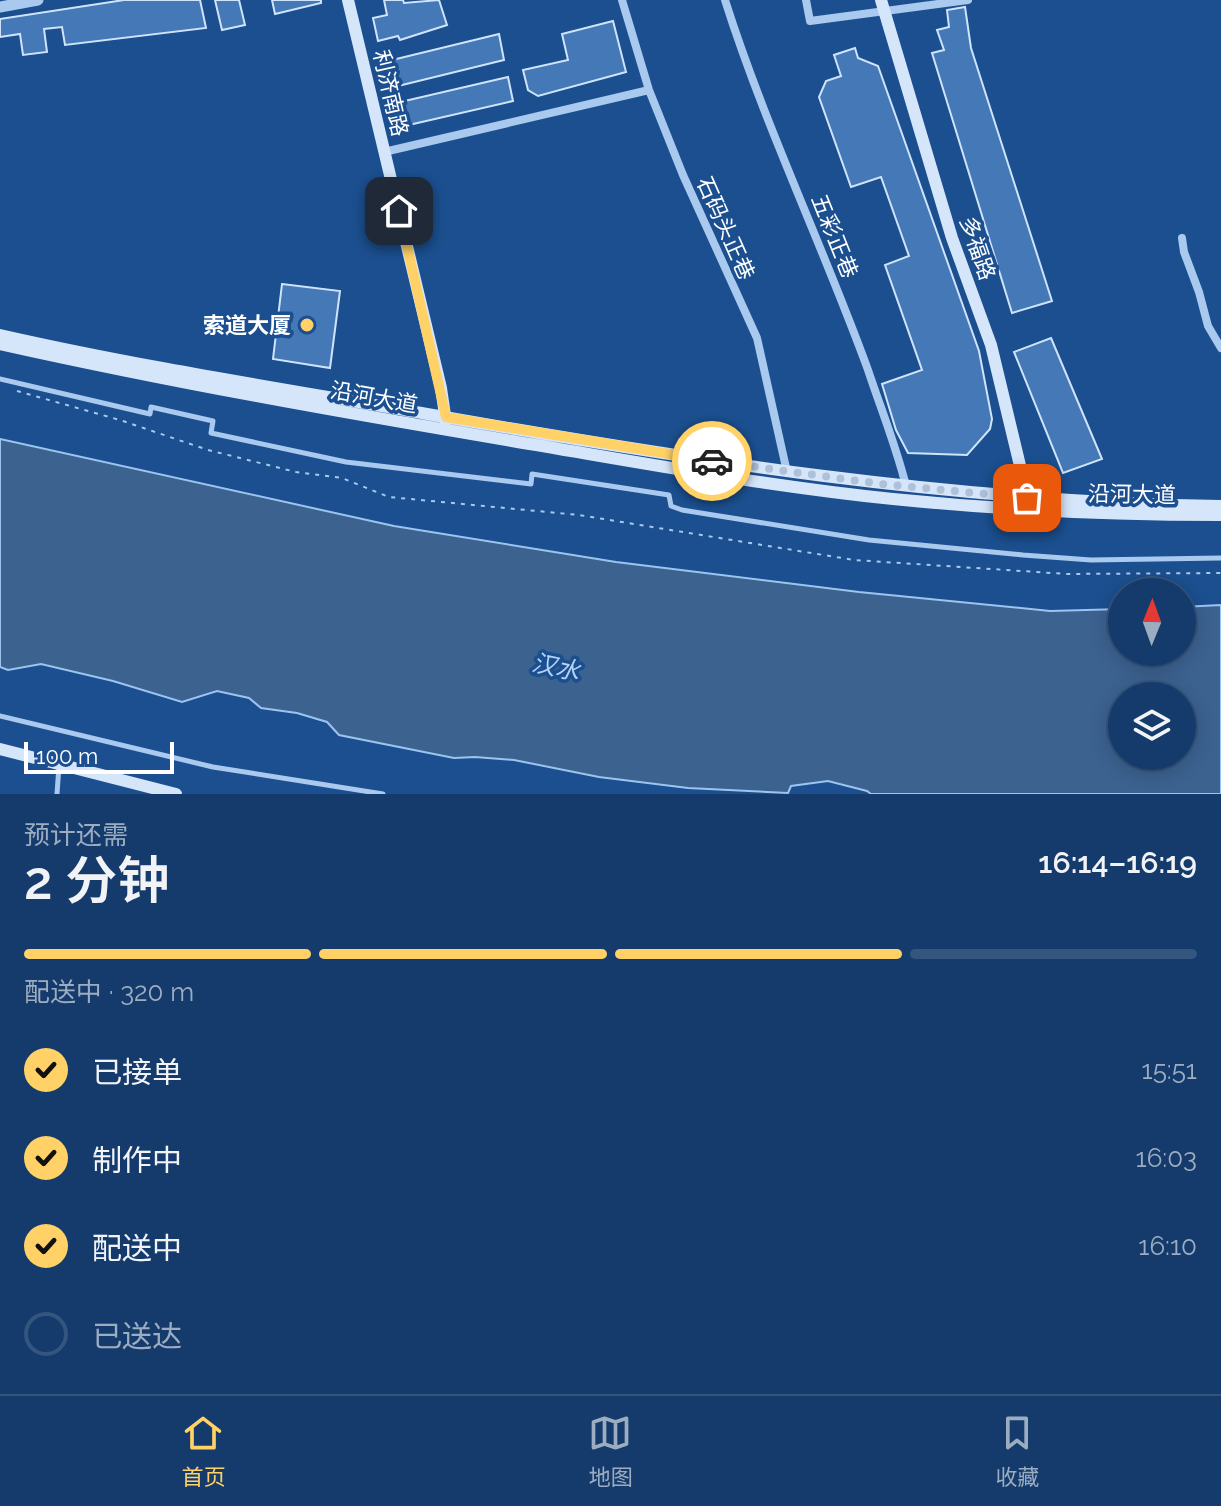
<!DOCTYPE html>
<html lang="zh">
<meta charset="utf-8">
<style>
:root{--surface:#143b6b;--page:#1d4271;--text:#f1f3f6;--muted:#9dadc1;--line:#33557e;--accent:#ffd166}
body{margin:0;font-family:Raleway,"Noto Sans SC",sans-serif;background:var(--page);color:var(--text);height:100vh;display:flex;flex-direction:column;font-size:30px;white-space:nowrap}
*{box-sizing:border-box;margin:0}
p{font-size:26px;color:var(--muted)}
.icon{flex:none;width:44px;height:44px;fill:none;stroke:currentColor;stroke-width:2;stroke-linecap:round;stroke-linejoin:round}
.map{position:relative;height:794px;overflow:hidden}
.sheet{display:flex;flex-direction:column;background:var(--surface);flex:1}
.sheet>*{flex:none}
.needle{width:52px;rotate:1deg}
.buttons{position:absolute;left:1108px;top:578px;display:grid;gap:16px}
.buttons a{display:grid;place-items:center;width:88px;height:88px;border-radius:50%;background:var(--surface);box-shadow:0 4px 20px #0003,0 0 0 2px var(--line);font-size:40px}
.scale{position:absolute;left:24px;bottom:20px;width:150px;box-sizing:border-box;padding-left:8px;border:4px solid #fff;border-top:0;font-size:22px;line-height:28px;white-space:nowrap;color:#fff;-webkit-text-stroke:6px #1b4f8f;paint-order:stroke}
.pin{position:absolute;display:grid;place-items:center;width:68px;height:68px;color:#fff;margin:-34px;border-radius:16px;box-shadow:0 4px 12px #0006}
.courier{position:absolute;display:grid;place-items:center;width:80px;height:80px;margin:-40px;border:6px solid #ffd166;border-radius:50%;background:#fff;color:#222;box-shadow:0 2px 10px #0007}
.headline em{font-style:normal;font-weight:600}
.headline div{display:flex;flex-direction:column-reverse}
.headline{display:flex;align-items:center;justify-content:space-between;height:136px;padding:0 24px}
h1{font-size:52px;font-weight:600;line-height:60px}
.bar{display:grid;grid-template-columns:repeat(4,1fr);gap:12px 8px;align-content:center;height:96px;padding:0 24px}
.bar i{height:10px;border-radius:6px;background:var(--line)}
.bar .on{background:var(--accent)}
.bar p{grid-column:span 4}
ol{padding:0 24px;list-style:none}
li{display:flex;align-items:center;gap:24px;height:88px}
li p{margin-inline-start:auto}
li .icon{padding:8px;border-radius:50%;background:var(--accent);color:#111;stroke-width:4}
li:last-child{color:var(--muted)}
li i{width:44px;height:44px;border:4px solid var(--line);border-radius:50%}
.tab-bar{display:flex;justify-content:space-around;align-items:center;height:112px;border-top:2px solid var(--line);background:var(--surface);font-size:22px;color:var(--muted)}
.tab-bar a{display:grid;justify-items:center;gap:4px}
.tab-bar .on{color:var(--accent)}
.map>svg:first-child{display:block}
.water{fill:#3c6290;stroke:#9cc4f0;stroke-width:2;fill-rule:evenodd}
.building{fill:#4478b7;stroke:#cfe3fa;stroke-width:2}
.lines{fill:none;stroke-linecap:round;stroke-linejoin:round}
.path{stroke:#a9c9ee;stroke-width:2;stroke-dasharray:4 6;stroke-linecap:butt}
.service{stroke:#a9c9ee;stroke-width:5}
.minor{stroke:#a9c9ee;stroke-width:8}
.tertiary{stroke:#a9c9ee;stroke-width:11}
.secondary{stroke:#d6e6fa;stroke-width:12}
.done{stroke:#afc1d8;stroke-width:8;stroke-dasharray:0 14.4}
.route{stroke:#ffd166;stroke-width:10}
.poi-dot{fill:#ffd166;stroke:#1b4f8f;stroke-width:3}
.labels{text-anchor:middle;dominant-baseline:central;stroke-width:7;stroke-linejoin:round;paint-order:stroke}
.street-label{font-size:22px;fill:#fff;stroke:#1b4f8f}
.poi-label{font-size:22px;font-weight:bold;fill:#fff;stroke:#1b4f8f;text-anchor:end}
.water-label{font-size:24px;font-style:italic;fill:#b5d3f5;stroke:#1b4f8f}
</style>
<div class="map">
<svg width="1221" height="794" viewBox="0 0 1221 794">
<rect width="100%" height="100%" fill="#1b4f8f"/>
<path class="water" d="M0,439L394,526L616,562L859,592L1050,611L1122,609V652H1182V607L1221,605V794H871L867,791L828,781L791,786L788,793L688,788L599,777L514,760L475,757L454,758L339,735L327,722L297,713L261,708L249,698L217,691L182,702L113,681L41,664L8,670L0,667ZM1122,696H1182V756H1122Z"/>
<path class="building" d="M124,0H200L206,28L65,45L62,27L44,29L47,52L23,55L20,34L0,37V19Z
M215,0H239L245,25L222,30Z
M272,0H321V3L275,14Z
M384,0H403L404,3L439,0L447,25L400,40L398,36L378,41L373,18L387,15Z
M965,7L971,48L1052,301L1012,313L932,53L944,50L937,30L949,27L947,10Z
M613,21L626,72L538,96L528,90L523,70L568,60L562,34Z
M499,34L504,60L394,87L388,61Z
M855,48L858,58L878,66L979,351L992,419L990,429L967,455L908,453L896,430L882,384L922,370L885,265L909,256L881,177L851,187L819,97L826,81L841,76L834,55Z
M508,77L513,101L400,127L396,103Z
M282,284L340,291L330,368L273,359Z
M1051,338L1102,459L1063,473L1014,352Z"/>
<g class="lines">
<path class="path" d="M17,391L120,420L208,450L296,472L342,478L389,497L579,515L854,560L1067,574L1221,573"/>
<path class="service" d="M0,379L150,414L151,407L213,421L211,433L346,462L531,484L532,474L669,495L671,506L682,510L869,540L1023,555L1091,560L1221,558
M0,716L213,767L383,794
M57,794L59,766"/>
<path class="minor" d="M622,0L649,90L683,175L757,338L787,472
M725,0C765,126 823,246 868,370C881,409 896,446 906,486
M806,0L810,21L968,0
M384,152L649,90
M1182,238L1184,252L1199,292L1208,326L1221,348"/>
<path class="tertiary" d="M0,7L38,0"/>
<path class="secondary" d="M348,0L441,388L446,422
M881,0L952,238L991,345L1029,503
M0,335C141,367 284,389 427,414C690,460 953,502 1221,506
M0,344C170,382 341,412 512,441C638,462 765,486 893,499C1002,510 1111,515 1221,515
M0,749L176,794"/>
</g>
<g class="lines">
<path class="done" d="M712,461L881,484L1027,498"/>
<path class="route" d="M399,211L446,417L712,461"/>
</g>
<circle class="poi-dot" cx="307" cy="325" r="8"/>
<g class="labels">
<g class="street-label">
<text transform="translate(391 93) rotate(77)">利济南路</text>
<text transform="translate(726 228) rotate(66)">石码头正巷</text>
<text transform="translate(835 236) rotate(68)">五彩正巷</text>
<text transform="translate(978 248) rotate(71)">多福路</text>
<text transform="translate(374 397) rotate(10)">沿河大道</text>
<text transform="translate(1132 494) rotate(1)">沿河大道</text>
</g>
<g class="poi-label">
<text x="291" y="325">索道大厦</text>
</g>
<g class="water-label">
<text transform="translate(556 667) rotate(12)">汉水</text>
</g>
</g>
</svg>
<div class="buttons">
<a><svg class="needle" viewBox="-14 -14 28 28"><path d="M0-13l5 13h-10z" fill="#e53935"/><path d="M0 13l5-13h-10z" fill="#9dadc1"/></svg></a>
<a><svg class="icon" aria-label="layers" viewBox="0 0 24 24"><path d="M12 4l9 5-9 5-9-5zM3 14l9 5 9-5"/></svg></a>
</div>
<div class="scale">100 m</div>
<div class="pin" style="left:1027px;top:498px;background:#ea580c"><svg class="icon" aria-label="bag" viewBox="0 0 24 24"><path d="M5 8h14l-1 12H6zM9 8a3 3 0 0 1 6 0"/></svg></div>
<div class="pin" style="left:399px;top:211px;background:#1f2937"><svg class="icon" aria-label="home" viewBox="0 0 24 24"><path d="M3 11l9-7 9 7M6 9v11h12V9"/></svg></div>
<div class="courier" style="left:712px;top:461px"><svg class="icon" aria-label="car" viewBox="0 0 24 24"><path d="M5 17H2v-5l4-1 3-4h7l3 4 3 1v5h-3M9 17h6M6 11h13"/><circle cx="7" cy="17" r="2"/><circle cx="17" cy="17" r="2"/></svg></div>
</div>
<section class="sheet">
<div class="headline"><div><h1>2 分钟</h1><p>预计还需</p></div><em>16:14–16:19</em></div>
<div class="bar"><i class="on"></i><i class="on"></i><i class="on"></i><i></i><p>配送中 · 320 m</p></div>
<ol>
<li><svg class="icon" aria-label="check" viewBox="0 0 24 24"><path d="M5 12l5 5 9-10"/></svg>已接单<p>15:51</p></li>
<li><svg class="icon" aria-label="check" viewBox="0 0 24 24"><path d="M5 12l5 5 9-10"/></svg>制作中<p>16:03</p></li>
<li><svg class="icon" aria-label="check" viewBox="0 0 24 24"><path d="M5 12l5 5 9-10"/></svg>配送中<p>16:10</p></li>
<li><i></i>已送达</li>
</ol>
</section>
<nav class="tab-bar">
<a class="on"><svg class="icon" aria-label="home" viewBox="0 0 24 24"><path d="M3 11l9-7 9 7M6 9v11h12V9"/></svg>首页</a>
<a><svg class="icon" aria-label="map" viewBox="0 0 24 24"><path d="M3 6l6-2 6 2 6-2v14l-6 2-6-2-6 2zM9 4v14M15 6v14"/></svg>地图</a>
<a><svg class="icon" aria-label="saved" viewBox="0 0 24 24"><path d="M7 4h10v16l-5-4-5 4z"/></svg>收藏</a>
</nav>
